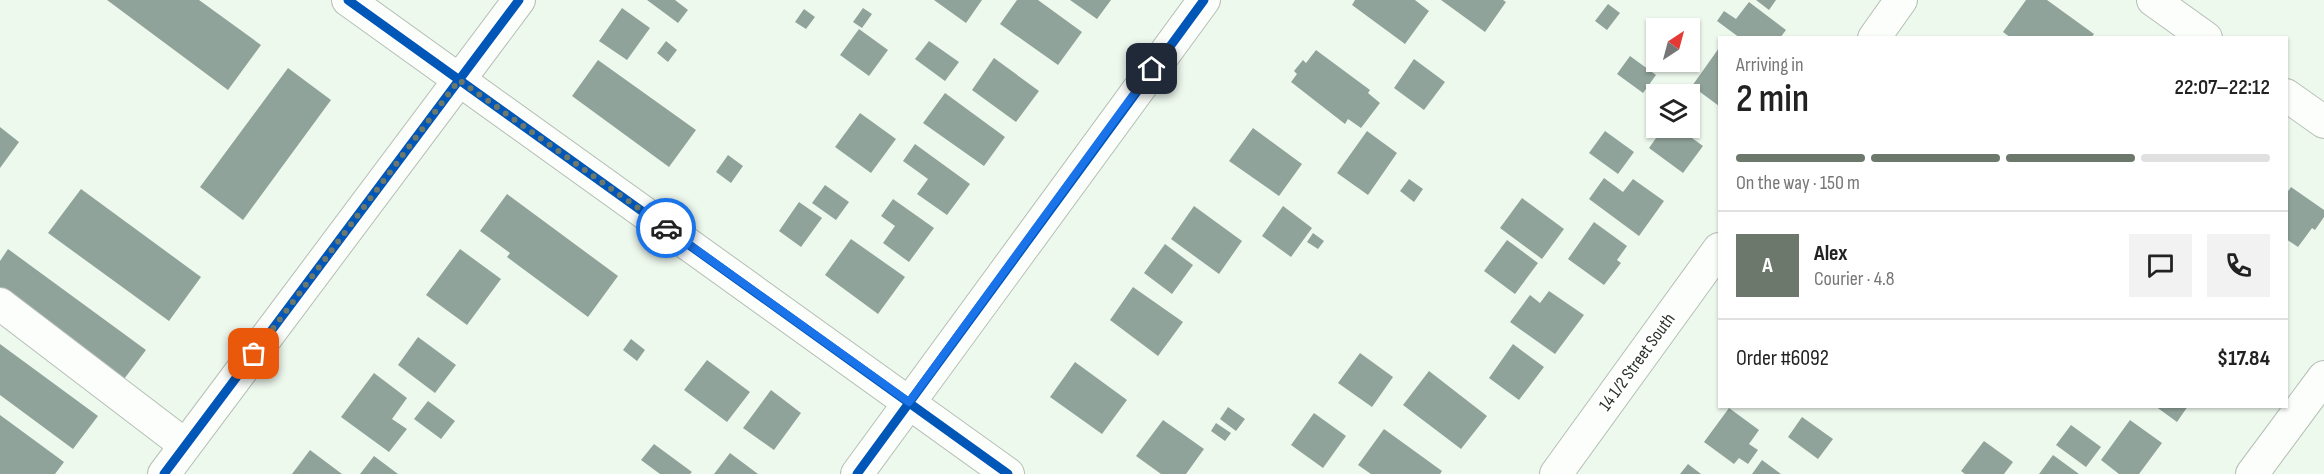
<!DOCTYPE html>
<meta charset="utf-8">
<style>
:root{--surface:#fff;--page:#f2f2f2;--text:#222;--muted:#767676;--line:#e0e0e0;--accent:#6d786d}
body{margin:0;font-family:"Sofia Sans Condensed",sans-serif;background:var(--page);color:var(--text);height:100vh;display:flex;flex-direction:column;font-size:22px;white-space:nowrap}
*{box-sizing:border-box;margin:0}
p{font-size:20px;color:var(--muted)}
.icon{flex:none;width:33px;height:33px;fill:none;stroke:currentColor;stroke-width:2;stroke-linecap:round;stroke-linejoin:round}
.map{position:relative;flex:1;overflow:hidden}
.drawer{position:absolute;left:1718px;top:36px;width:570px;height:372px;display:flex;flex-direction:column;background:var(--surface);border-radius:0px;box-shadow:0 2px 4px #0004}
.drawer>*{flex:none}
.needle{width:39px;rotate:36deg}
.tools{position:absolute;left:1646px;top:18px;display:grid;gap:12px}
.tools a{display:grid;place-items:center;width:54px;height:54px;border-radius:0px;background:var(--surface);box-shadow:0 2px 4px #0004;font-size:30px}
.pin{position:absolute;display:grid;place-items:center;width:51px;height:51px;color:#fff;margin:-26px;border-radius:12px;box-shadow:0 3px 9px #0006}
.courier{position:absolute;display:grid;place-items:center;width:60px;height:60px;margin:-30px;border:4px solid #1a73e8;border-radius:50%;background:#fff;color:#222;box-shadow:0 2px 8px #0007}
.summary em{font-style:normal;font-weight:600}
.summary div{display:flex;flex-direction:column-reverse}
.summary{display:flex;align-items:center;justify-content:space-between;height:102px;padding:0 18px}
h1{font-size:39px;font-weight:600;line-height:45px}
.bar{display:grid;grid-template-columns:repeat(4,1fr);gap:9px 6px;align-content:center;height:72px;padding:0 18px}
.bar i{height:8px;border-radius:4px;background:var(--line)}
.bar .current{background:var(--accent)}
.bar p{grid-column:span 4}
.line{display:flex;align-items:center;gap:15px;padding:0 18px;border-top:2px solid var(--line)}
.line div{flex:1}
.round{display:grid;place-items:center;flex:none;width:63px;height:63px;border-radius:0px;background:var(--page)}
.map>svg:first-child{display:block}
.building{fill:#90a39a}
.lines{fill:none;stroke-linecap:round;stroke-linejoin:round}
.minor-casing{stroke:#b5beb5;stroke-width:34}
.minor{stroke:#fcfefc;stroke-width:32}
.cycleway-casing{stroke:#fff;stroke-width:13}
.cycleway{stroke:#0057b8;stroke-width:9}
.done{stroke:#6d786d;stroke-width:6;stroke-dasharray:0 10.8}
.route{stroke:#1a73e8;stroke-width:8}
.labels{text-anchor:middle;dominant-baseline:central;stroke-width:6;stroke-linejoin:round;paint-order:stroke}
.street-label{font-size:18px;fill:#283228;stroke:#fff}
</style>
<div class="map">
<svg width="2324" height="474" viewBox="0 0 2324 474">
<rect width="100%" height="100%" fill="#eef9ee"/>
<path class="building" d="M107,0H199L261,45L228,90Z
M647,0H675L688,10L678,23Z
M934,0H982L966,23Z
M1017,0H1038L1082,32L1058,65L1000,24Z
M1070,0H1111L1097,19Z
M1355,0H1415L1429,11L1405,44L1352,5Z
M1441,0H1503L1506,2L1485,32Z
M1756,0H1776L1769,10Z
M2026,0H2047L2094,34L2091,38H2011L2003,32Z
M1749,2L1786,30L1780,38H1740L1717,21L1724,11L1736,19Z
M1608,4L1620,13L1607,30L1595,21Z
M622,8L650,28L627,60L599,41Z
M863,8L872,14L862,28L853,22Z
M804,9L815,17L806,29L795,22Z
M859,29L888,50L869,76L840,55Z
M666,41L677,50L668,62L657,53Z
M929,41L959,62L945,81L915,59Z
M1719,48V106L1692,86Z
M1316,50L1370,90L1368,93L1380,103L1361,128L1348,119L1345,124L1291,82L1297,74L1294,71L1303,60L1306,63Z
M1630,56L1656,75L1643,93L1617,74Z
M994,58L1039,91L1016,122L972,90Z
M1414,59L1445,82L1424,110L1394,88Z
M598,60L696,130L669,167L572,96Z
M288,68L331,100L243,220L200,187Z
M945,93L1005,137L984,166L923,123Z
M860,113L896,139L871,173L835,147Z
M0,127L19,142L0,168Z
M1253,128L1302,164L1279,196L1229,161Z
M1663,128H1678L1703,146L1683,173L1649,148Z
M1367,131L1397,153L1368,195L1337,173Z
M1605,131L1634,152L1618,174L1589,153Z
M915,144L970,184L947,215L917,194L928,179L903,161Z
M728,155L743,166L731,183L716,172Z
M1604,178L1623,192L1633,179L1664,201L1639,236L1589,199Z
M1409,179L1423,189L1414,202L1400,191Z
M825,185L849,202L836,220L812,203Z
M2291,187L2324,210V217L2315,230L2312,228L2298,247L2286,239V194Z
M81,189L201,277L169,321L48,233Z
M507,194L618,276L588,317L507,257L510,253L480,231Z
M1522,198L1564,229L1542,259L1500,228Z
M893,199L934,228L909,262L883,243L895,226L881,216Z
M799,202L822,218L801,247L779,231Z
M1194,206L1242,241L1219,274L1171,239Z
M1283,206L1312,228L1291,257L1262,236Z
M1594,222L1627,246L1617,260L1621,263L1604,285L1568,259Z
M1313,233L1324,241L1318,249L1307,242Z
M851,239L905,277L878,314L825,275Z
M1507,240L1538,263L1515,294L1484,271Z
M1165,244L1193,265L1172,294L1144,273Z
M8,249L146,350L121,383L0,293V261Z
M460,249L501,279L467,325L426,295Z
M1133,287L1183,322L1158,356L1110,320Z
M1549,291L1584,315L1555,354L1510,322L1530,295L1540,303Z
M418,337L456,365L435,393L398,365Z
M631,339L645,350L637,361L623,350Z
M0,344L98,416L73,449L0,395Z
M1513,344L1544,367L1519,400L1489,378Z
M1360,353L1393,377L1372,407L1338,383Z
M707,360L750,392L727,422L684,390Z
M1075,362L1127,400L1102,434L1050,397Z
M1429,371L1487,416L1461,449L1403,405Z
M374,373L407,398L392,419L407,429L389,452L341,417Z
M771,390L801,413L774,450L743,428Z
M428,401L455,421L441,439L414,419Z
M2155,406H2188L2177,422Z
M1228,407L1245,419L1236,431L1220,419Z
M1729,408L1759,430L1749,444L1758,450L1748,464L1739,458L1734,464L1704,442Z
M1314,413L1346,436L1323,468L1291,445Z
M0,415L64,462L55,474H0Z
M1802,417L1833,439L1818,459L1788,437Z
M1163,420L1204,449L1186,474H1161L1136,456Z
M2130,420L2162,443L2139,474H2119L2101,460Z
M1216,423L1231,433L1225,441L1211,431Z
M2071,425L2101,447L2086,467L2056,445Z
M1384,429L1442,471L1440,474H1371L1358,465Z
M1984,441L2013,462L2004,474H1965L1961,471Z
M654,444L692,472L690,474H660L641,460Z
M310,450L342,474H292Z
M730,453L758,474H714Z
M2053,455L2079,474H2039Z
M374,456L398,474H360Z
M1762,460L1781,474H1752Z
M1688,464L1701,474H1680Z"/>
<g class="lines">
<g class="minor-casing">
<path id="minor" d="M348,0L1008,474
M2153,0L2206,38
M1874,38L1901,0
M2286,95L2324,122
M0,304L185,445
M164,474L519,0
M857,474L1204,0
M1556,474L1719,249
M2252,474L2324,377"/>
</g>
<use href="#minor" class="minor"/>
<g class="cycleway-casing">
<path id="cycleway" d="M348,0L1008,474
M164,474L519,0
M857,474L1204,0"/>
</g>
<use href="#cycleway" class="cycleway"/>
</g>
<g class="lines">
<path class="done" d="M254,354L459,80L666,228"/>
<path class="route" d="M666,228L909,402L1152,69"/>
</g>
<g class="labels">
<g class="street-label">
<text transform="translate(1637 362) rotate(-54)">14 1/2 Street South</text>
</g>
</g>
</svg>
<div class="tools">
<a><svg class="needle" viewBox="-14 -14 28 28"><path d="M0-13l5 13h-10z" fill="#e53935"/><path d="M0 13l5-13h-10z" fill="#767676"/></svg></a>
<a><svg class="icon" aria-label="layers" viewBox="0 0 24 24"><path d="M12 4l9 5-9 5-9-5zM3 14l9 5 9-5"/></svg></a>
</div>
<div class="pin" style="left:254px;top:354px;background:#ea580c"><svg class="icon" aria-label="bag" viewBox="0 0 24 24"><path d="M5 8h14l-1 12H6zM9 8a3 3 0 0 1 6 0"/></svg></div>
<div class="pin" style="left:1152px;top:69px;background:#1f2937"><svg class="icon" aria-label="home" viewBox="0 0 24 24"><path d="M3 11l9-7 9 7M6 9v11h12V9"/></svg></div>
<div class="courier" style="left:666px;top:228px"><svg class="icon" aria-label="car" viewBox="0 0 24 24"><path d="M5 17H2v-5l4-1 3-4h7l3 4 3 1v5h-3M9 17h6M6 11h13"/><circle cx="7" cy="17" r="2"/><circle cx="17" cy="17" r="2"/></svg></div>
<section class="drawer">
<div class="summary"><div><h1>2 min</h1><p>Arriving in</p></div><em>22:07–22:12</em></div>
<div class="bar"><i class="current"></i><i class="current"></i><i class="current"></i><i></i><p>On the way · 150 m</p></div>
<div class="line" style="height:108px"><b class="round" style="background:var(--accent);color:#fff">A</b><div><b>Alex</b><p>Courier · 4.8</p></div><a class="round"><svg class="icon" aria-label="chat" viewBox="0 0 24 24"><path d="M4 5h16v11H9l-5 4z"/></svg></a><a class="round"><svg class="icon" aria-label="phone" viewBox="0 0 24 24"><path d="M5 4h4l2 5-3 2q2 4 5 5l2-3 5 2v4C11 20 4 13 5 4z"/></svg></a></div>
<div class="line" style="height:78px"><div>Order #6092</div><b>$17.84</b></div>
</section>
</div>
